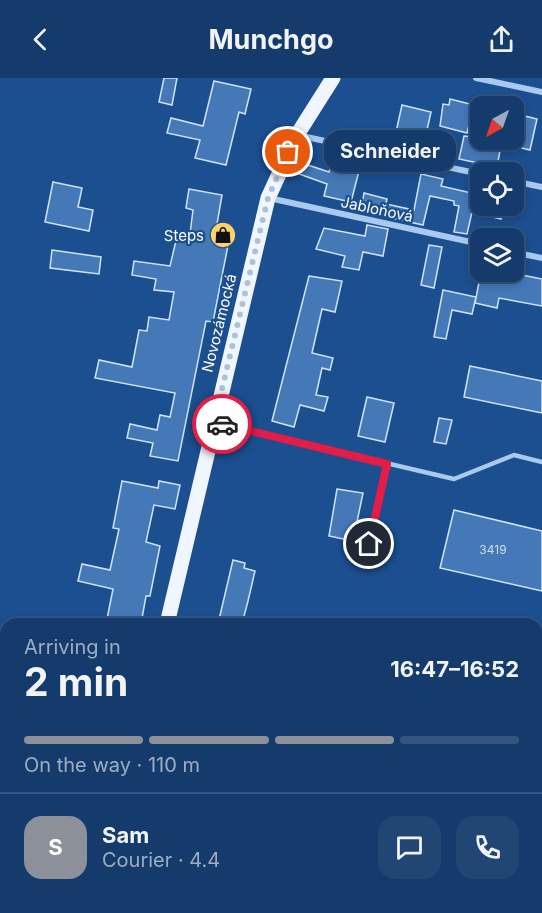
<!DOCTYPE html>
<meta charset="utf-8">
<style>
:root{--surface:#143b6b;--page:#214673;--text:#f1f3f6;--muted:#9dadc1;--line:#33557e;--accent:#8c9099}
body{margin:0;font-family:Inter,sans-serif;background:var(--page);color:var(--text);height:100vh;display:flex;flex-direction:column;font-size:22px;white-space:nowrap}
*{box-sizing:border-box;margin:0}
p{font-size:20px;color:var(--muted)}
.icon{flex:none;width:33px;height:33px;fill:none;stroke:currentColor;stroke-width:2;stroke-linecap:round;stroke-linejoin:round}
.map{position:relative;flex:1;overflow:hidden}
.drawer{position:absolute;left:0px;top:540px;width:543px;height:296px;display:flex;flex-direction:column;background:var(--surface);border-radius:18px 18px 0 0;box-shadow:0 3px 9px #0003,0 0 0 2px var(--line)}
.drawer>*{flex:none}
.needle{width:39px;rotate:220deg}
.tools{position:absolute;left:470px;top:18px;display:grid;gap:12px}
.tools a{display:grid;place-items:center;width:54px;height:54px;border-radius:12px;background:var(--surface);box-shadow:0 3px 9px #0003,0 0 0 2px var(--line);font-size:30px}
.pin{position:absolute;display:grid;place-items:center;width:51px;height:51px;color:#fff;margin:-26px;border:3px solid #fff;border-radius:50%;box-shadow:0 2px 6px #0007}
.courier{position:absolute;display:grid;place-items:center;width:60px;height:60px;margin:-30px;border:4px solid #e11d48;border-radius:50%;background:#fff;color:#222;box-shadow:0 2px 8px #0007}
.bubble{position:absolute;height:42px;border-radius:18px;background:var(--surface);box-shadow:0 3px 9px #0003,0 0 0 2px var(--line);font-size:20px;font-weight:700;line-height:42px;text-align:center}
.head em{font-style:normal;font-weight:700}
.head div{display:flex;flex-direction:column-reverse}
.head{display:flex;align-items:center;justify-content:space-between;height:102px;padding:0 24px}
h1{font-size:39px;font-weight:700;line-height:45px}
.bar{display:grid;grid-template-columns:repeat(4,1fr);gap:9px 6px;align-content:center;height:72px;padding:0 24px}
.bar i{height:8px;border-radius:4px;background:var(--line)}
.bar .on{background:var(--accent)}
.bar p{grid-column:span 4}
.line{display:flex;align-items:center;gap:15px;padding:0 24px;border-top:2px solid var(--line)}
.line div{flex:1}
.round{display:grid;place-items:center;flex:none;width:63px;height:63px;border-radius:18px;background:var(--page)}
header{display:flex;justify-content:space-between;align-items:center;height:78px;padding:0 24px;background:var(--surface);font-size:27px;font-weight:700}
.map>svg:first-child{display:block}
.building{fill:#4478b7;stroke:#cfe3fa;stroke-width:1.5}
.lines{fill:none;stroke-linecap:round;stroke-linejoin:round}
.lane{stroke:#a9c9ee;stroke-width:4.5}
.street{stroke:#a9c9ee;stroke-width:6}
.primary{stroke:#f0f6ff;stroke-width:15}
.done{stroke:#afc1d8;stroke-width:6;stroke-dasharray:0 10.8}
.route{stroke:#e11d48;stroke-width:8}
.labels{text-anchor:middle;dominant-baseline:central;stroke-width:4.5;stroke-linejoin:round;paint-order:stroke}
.number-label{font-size:12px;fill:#d0dded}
.street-label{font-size:15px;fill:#fff;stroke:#1b4f8f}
.poi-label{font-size:15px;fill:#fff;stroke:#1b4f8f;text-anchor:end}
</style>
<header><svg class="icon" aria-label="back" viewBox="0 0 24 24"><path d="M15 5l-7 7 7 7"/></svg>Munchgo<svg class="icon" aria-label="share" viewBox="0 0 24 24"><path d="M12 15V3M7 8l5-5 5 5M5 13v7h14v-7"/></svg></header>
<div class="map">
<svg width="542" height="835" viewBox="0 0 542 835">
<rect width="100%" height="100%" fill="#1b4f8f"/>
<path class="building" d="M164,0H177L172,27L159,24Z
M214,3L251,11L245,36L239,34L226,87L195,80L200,62L167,55L171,40L203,48Z
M450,21L474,27L467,55L440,48L443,26L449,27Z
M402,27L431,34L425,61L396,54Z
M525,38L537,41L530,72L513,68V52L516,48L523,49Z
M464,58L502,62L497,89L459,81Z
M296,83L329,94L331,87L359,93L351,124L324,118L327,106L291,93Z
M421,96L443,101L441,108L480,117V128H504L501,141L472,134L467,156L454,154L459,128L454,127V123L430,118L423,147L361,133L364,115L387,121L386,126L414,132Z
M53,104L82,110L78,129L93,132L89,153L45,144Z
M189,111L222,117L217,146L221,147V150L231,152L213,244L206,243L178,383L150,378L153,365L127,360L130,346L157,352L160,337L170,339L175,315L95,300L99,282L132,289L139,252L147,253L149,239L169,242L174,214L154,212L156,201L132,197L134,183L170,188L178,154L190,156L193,132L186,130Z
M367,147L388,151L383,178L363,174L359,192L342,189L345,178L316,171L324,150L365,158Z
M429,167L442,169L434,210L421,207Z
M52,172L101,179L99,196L50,190Z
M481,194H507L542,201V228L499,220L497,230L475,225Z
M309,198L342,203L335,234L322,231L312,275L333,280L330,292L322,290L316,317L328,319L324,333L300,327L294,349L272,343Z
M443,212L476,219L472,236L452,232L446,261L434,259Z
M470,288L542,303V335L464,319Z
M367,319L394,325L385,364L358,358Z
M439,340L452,342L446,366L434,364Z
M122,403L158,410L159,403L180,407L175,431L154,427L146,464L160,468L150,518H146L141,546H106L113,511L78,503L82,486L110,492L119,451L113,450Z
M337,411L363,415L353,463L329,458Z
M454,432L542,453V513L440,490Z
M233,482L245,485L244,490L255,493L248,523L242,546H218Z"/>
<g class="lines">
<path class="lane" d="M216,345L454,401L514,377L542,384
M369,466L387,386"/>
<path class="street" d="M476,0L542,14
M297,57L480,96
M513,103L542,109
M269,120L480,166
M513,174L542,180
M0,746L6,747
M537,805L542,806"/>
<path class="primary" d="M167,546L268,120L297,57L333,0
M95,835L96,830"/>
</g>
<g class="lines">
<path class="done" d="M222,346L214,344L268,120L288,74"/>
<path class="route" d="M222,346L387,386L369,466"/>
</g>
<defs>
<g id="shop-disc" transform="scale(1.35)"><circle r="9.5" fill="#ffd166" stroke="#1b4f8f"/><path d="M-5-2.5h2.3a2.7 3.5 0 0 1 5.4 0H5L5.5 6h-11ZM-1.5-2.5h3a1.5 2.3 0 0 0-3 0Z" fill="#111"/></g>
</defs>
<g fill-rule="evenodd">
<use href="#shop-disc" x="223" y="157"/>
</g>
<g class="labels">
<g class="number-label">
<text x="493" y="471">3419</text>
</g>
<g class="street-label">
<text transform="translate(377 131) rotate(12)">Jabloňová</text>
<text transform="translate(219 245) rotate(-76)">Novozámocká</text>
</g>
<g class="poi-label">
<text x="204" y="157">Steps</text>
</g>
</g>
</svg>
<div class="tools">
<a><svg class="needle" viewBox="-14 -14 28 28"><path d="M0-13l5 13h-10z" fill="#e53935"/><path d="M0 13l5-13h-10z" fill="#9dadc1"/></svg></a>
<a><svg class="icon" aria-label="locate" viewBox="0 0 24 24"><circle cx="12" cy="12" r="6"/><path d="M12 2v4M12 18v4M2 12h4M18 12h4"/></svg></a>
<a><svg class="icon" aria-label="layers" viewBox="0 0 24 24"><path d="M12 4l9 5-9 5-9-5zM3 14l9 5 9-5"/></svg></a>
</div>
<div class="pin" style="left:288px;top:74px;background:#ea580c"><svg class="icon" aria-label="bag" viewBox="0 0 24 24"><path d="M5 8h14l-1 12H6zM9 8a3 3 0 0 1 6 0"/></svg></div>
<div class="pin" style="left:369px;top:466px;background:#1f2937"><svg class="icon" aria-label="home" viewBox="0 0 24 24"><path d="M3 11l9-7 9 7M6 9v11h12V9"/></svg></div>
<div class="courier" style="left:222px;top:346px"><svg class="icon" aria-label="car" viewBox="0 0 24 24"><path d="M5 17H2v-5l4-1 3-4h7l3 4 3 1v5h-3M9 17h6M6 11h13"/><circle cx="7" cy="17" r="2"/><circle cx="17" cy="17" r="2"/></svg></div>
<div class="bubble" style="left:324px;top:52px;width:132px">Schneider</div>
<section class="drawer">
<div class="head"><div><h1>2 min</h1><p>Arriving in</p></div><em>16:47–16:52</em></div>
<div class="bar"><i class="on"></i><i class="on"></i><i class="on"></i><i></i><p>On the way · 110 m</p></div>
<div class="line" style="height:108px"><b class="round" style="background:var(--accent);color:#fff">S</b><div><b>Sam</b><p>Courier · 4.4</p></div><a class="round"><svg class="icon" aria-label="chat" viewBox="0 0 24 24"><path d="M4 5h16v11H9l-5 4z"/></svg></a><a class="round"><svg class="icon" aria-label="phone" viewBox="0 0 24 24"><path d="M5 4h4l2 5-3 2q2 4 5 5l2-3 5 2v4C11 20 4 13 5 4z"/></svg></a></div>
</section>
</div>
